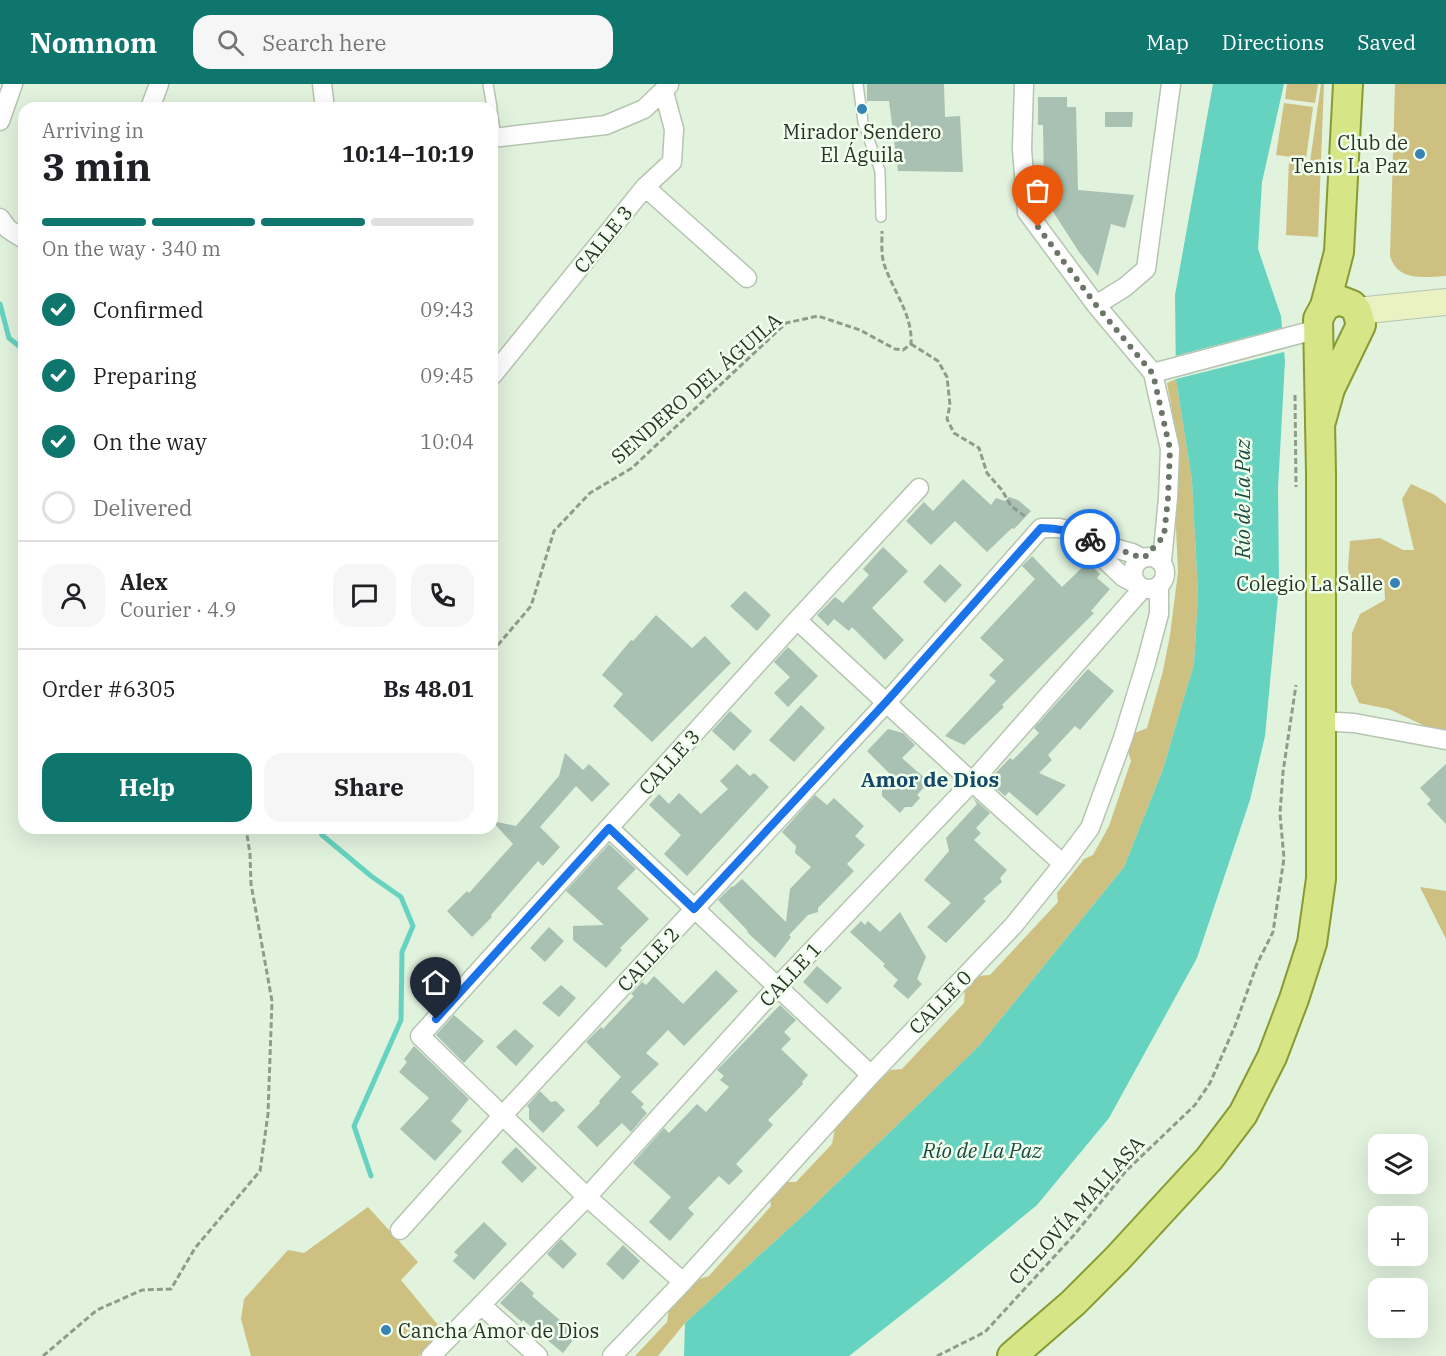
<!DOCTYPE html>
<meta charset="utf-8">
<style>
:root{--surface:#fff;--page:#f6f6f6;--text:#202124;--muted:#757577;--line:#e0e0e0;--accent:#0f766e}
body{margin:0;font-family:"IBM Plex Serif",serif;background:var(--page);color:var(--text);height:100vh;display:flex;flex-direction:column;font-size:22px;white-space:nowrap}
*{box-sizing:border-box;margin:0}
p{font-size:20px;color:var(--muted)}
.icon{flex:none;width:33px;height:33px;fill:none;stroke:currentColor;stroke-width:2;stroke-linecap:round;stroke-linejoin:round}
.map{position:relative;flex:1;overflow:hidden}
.panel{position:absolute;left:18px;top:18px;width:480px;height:732px;display:flex;flex-direction:column;background:var(--surface);border-radius:18px;box-shadow:0 6px 24px #0002}
.panel>*{flex:none}
.fabs{position:absolute;left:1368px;top:1050px;display:grid;gap:12px}
.fabs a{display:grid;place-items:center;width:60px;height:60px;border-radius:12px;background:var(--surface);box-shadow:0 6px 24px #0002;font-size:30px}
.pin{position:absolute;display:grid;place-items:center;width:51px;height:51px;color:#fff;margin:-62px -26px;border-radius:50% 50% 50% 0;rotate:-45deg;box-shadow:0 0 6px #0007}
.pin .icon{rotate:45deg}
.courier{position:absolute;display:grid;place-items:center;width:60px;height:60px;margin:-30px;border:4px solid #1a73e8;border-radius:50%;background:#fff;color:#222;box-shadow:0 2px 8px #0007}
.headline em{font-style:normal;font-weight:700}
.headline div{display:flex;flex-direction:column-reverse}
.headline{display:flex;align-items:center;justify-content:space-between;height:102px;padding:0 24px}
h1{font-size:39px;font-weight:700;line-height:45px}
.bar{display:grid;grid-template-columns:repeat(4,1fr);gap:9px 6px;align-content:center;height:72px;padding:0 24px}
.bar i{height:8px;border-radius:4px;background:var(--line)}
.bar .selected{background:var(--accent)}
.bar p{grid-column:span 4}
.line{display:flex;align-items:center;gap:15px;padding:0 24px;border-top:2px solid var(--line)}
.line div{flex:1}
.round{display:grid;place-items:center;flex:none;width:63px;height:63px;border-radius:18px;background:var(--page)}
ol{padding:0 24px;list-style:none}
li{display:flex;align-items:center;gap:18px;height:66px}
li p{margin-inline-start:auto}
li .icon{padding:6px;border-radius:50%;background:var(--accent);color:#fff;stroke-width:4}
li:last-child{color:var(--muted)}
li i{width:33px;height:33px;border:3px solid var(--line);border-radius:50%}
.primary-button{display:flex;gap:12px;margin-top:auto;padding:12px 24px}
.primary-button a{flex:1;height:69px;border-radius:18px;background:var(--accent);color:#fff;font-size:24px;font-weight:700;line-height:69px;text-align:center}
.primary-button a+a{background:var(--page);color:var(--text)}
header{display:flex;align-items:center;gap:36px;box-sizing:border-box;height:84px;padding:0 30px;background:var(--accent);color:#fff}
header strong{font-size:28px}
nav{display:flex;gap:33px;margin-inline-start:auto;font-size:21px}
.search{width:420px;height:54px;background:var(--page);display:flex;align-items:center;gap:15px;box-sizing:border-box;padding:0 21px;border-radius:18px;color:var(--muted);font-size:22px}
.map>svg:first-child{display:block}
.green{fill:#cdc081}
.water{fill:#65d3c0}
.pier{fill:#e1f2dd}
.lines{fill:none;stroke-linecap:round;stroke-linejoin:round}
.stream{stroke:#65d3c0;stroke-width:5}
.building{fill:#a8c1b2}
.lane-casing{stroke:#b5c5b0;stroke-width:12}
.street-casing{stroke:#b5c5b0;stroke-width:21}
.secondary-casing{stroke:#b5c5b0;stroke-width:28}
.primary-casing{stroke:#889b32;stroke-width:32}
.path{stroke:#8f9c8c;stroke-width:3;stroke-dasharray:6 3;stroke-linecap:butt}
.lane{stroke:#fff;stroke-width:9}
.street{stroke:#fff;stroke-width:18}
.secondary{stroke:#eaf2c3;stroke-width:26}
.primary{stroke:#d6e586;stroke-width:28}
.done{stroke:#6b7669;stroke-width:6;stroke-dasharray:0 10.8}
.route{stroke:#1a73e8;stroke-width:8}
.poi-dot{fill:#3883b6;stroke:#f1ffed;stroke-width:2}
.labels{text-anchor:middle;dominant-baseline:central;stroke-width:5;stroke-linejoin:round;paint-order:stroke}
.poi-label{font-size:20px;fill:#2c332a;stroke:#f1ffed;text-anchor:end}
.street-label{font-size:20px;fill:#2c332a;stroke:#f1ffed}
.water-label{font-size:21px;font-style:italic;fill:#1a4b43;stroke:#f1ffed}
.neighbourhood-label{font-size:21px;font-weight:bold;fill:#12476a;stroke:#f1ffed}
</style>
<header>
<strong>Nomnom</strong>
<div class="search"><svg class="icon" aria-label="search" viewBox="0 0 24 24"><circle cx="10" cy="10" r="6"/><path d="M15 15l6 6"/></svg>Search here</div>
<nav><a>Map</a><a>Directions</a><a>Saved</a></nav>
</header>
<div class="map">
<svg width="1446" height="1272" viewBox="0 0 1446 1272">
<rect width="100%" height="100%" fill="#e1f2dd"/>
<path class="green" d="M1287,0H1318L1315,19L1285,15Z
M1321,0H1324L1318,153L1286,151L1289,76L1310,78Z
M1395,0H1446V192C1424,193 1398,198 1390,172Z
M1284,19L1313,23L1306,75L1276,71Z
M1176,295L1192,397L1198,510L1194,580L1163,685L1124,783L978,963L808,1127L685,1239L658,1272H635L667,1238L669,1225L694,1197L709,1192L771,1122L770,1113L783,1098H796L832,1060L837,1035L891,986L902,985L964,919L965,905L977,892L990,891L1058,818L1057,809L1084,775L1093,771L1109,742L1131,677L1128,667L1135,649L1147,644L1163,587L1170,551L1178,488L1174,399L1180,371L1167,299Z
M1411,400L1435,411L1446,420V646L1427,643L1389,625L1359,619L1351,600L1352,549L1360,530L1385,516L1384,496L1351,501L1348,484L1350,457L1380,454L1403,466H1414L1402,415Z
M1420,803L1446,807V855Z
M368,1123L418,1178L401,1196L443,1247L419,1272H251L241,1235L244,1215L288,1166L304,1169Z"/>
<path class="water" d="M1213,0H1284L1262,98L1258,165L1281,232L1285,277L1278,404L1279,502L1265,652L1250,716L1197,874L1109,1034L1037,1121L946,1196L849,1272H684L685,1239L808,1127L978,963L1124,783L1163,685L1194,580L1198,510L1192,397L1176,295L1175,211Z"/>
<path class="pier" d="M1285,243L1288,267L1176,295L1175,272Z"/>
<g class="lines">
<path class="stream" d="M0,220L9,254L24,266
M318,744L322,751L371,792L401,813L413,842L402,868L401,936L354,1042L371,1092"/>
</g>
<path class="building" d="M867,0H944L945,33L960,32L963,88L898,87L889,17H867Z
M1038,13H1067V23H1076L1078,106L1134,111L1125,144L1111,140L1098,192L1079,168L1050,123L1044,101L1043,41H1038Z
M1105,28H1133L1132,43H1105Z
M963,395L991,421L996,414L1005,417L1009,413L1018,416L1031,427L1014,445L1012,444L987,468L955,437L931,461L906,437L924,418L933,427Z
M883,463L908,487L872,524L904,556L885,576L852,543L849,547L834,535L828,542L817,531L835,513L843,519L869,491L863,485Z
M1032,472L1062,503L1088,478L1100,490L1097,494L1110,505L1091,527L1094,529L1002,621L1004,623L964,661L945,652L996,597L989,591L1004,576L980,554L1035,495L1022,482Z
M940,480L962,501L945,519L923,498Z
M745,507L771,531L757,547L730,522Z
M656,531L692,564L705,552L731,579L652,658L613,622L623,610L602,591L631,556L633,557Z
M788,563L818,592L788,623L774,609L790,593L774,578Z
M1088,585L1114,607L1080,646L1075,642L1048,671L1052,676L1039,689L1066,701L1037,732L1009,708L1005,712L988,697L1010,674L1013,676L1039,649L1034,644Z
M801,621L825,644L794,678L769,656Z
M730,627L752,647L734,667L712,647Z
M888,645L903,649L915,661L902,674L929,698L917,711L920,714L912,723H905L900,729L882,712V706L894,694L867,667Z
M565,669L583,686L589,680L610,700L592,718L576,702L540,743L560,763L543,782L538,777L491,831L492,833L472,853L447,827L467,807L469,809L513,760L492,737L516,742L559,692Z
M737,680L750,692L754,689L769,703L687,792L664,770L681,751L649,721L659,710L669,720L679,709L701,730L728,705L720,697Z
M1446,680V740L1427,720L1431,716L1420,704Z
M815,711L827,721L834,714L864,742L855,752L865,761L847,780L854,787L818,824V828L808,831L789,851L791,853L775,874L748,849L747,846L718,816L732,802L733,803L742,795L786,838L790,805L811,783L795,769L796,762L782,748Z
M973,714L990,729L976,744L981,749L974,756L1007,786L1000,794L1002,798L983,815L986,817L946,859L927,843L951,819L924,796L949,767L946,754L977,720Z
M609,760L636,785L617,804L649,835L620,864L622,866L606,884L573,856V842L604,841L566,807Z
M900,828L926,873L917,895L922,900L908,915L893,902L898,896L883,882L885,880L850,848L861,837L865,841L868,837L880,848Z
M549,843L564,857L545,878L530,864Z
M817,882L842,904L827,920L803,898Z
M716,886L738,907L684,962L668,946L646,969L659,980L631,1008L644,1020L641,1023L647,1029L631,1048L622,1039L597,1063L577,1043L600,1019L599,1017L621,993L586,958L601,943L603,945L634,912L631,910L642,898L646,901L654,892L683,920Z
M561,901L576,914L559,933L542,919Z
M780,921L796,936L784,948L791,955L781,965L808,991L802,998L803,1000L768,1036L773,1041L736,1080L743,1087L729,1101L719,1092L688,1124L694,1130L670,1157L649,1138L671,1113L633,1079L664,1044L669,1049L697,1020L706,1028L729,1003L720,996L724,992L717,986Z
M454,931L484,957L464,979L436,951Z
M515,945L534,962L516,982L496,963Z
M414,962L469,1015L451,1037L462,1047L435,1077L400,1045L429,1014L399,988L407,978L404,975Z
M540,1007L551,1018L556,1017L565,1026L543,1049L529,1035V1024L527,1022Z
M516,1063L537,1084L522,1099L501,1078Z
M484,1138L507,1160L474,1196L453,1177L458,1171L454,1168Z
M561,1155L577,1170L563,1185L547,1170Z
M623,1161L640,1177L623,1196L606,1180Z
M521,1197L534,1209L532,1212L577,1251L563,1269L523,1236L522,1238L500,1219Z"/>
<g class="lines">
<g class="lane-casing">
<path id="lane" d="M488,0L492,24
M858,0L863,38L880,87L881,133
M492,27L496,53"/>
</g>
<g class="street-casing">
<path id="street" d="M322,0L325,24
M1024,0L1022,65L1027,128L1096,221L1153,289L1170,365L1168,414L1162,477
M150,24L159,0
M0,37L13,0
M492,54L606,41L644,25L669,1
M645,103L747,194
M0,134L8,145L24,155
M1096,221L1125,203L1146,185L1171,0
M1153,289L1318,245
M492,292L645,103L672,78L674,45L664,8
M1099,460L1101,472L1123,493L1138,501
M1133 489a16 16 0 1 1 32 0a16 16 0 1 1-32 0Z
M797,536L972,698L1063,780
M1321,637L1354,639L1446,656
M609,744L871,991
M400,1146L503,1031L887,618L1041,444H1059L1075,448L1099,460L1132,469L1142,474
M683,1198L587,1113L420,952L797,536L919,404
M481,1221L538,1272
M431,1272L587,1113L777,903L972,698L1143,504
M612,1272L683,1198L871,991L1013,842L1063,780L1090,744L1123,654L1146,579L1159,530V502"/>
</g>
<g class="secondary-casing">
<path id="secondary" d="M1357,227L1446,218"/>
</g>
<g class="primary-casing">
<path id="primary" d="M1325,222L1339,168L1348,0
M1012,1272L1073,1219L1117,1175L1209,1075L1243,1030L1272,973L1294,915L1312,859L1321,795V389L1318,235L1325,222L1339,216L1352,221L1357,227L1361,241L1330,305L1320,341"/>
</g>
<path class="path" d="M911,260L938,277L947,293L950,321L947,335L954,349L979,364L987,389L1002,406L1011,422L1026,433
M1295,311L1296,403
M492,568L531,522L554,447L590,409L632,384L786,239L818,232L860,246L895,265L903,266L911,260C913,231 893,207 884,180C881,170 882,157 882,147
M43,1272L97,1226L142,1206L171,1205L195,1164L260,1087L268,1030L272,917L251,800L250,770L246,744
M937,1272L985,1248L1075,1150L1126,1087L1195,1021L1210,999L1235,942L1257,880L1273,848L1284,774L1280,730L1283,688L1296,601"/>
<use href="#lane" class="lane"/>
<use href="#street" class="street"/>
<use href="#secondary" class="secondary"/>
<use href="#primary" class="primary"/>
</g>
<g class="lines">
<path class="done" d="M1038,143L1096,221L1153,290L1170,365L1168,414L1164,452L1146,472L1142,474L1090,455"/>
<path class="route" d="M436,935L609,744L694,825L886,618L1041,444C1059,444 1073,447 1090,455"/>
</g>
<g class="poi-dot">
<circle cx="862" cy="25" r="6"/>
<circle cx="1420" cy="70" r="6"/>
<circle cx="1395" cy="499" r="6"/>
<circle cx="386" cy="1246" r="6"/>
</g>
<g class="labels">
<g class="poi-label">
<text x="862" y="47" text-anchor="middle">Mirador Sendero<tspan x="862" dy="23">El Águila</tspan></text>
<text x="1408" y="58">Club de<tspan x="1408" dy="23">Tenis La Paz</tspan></text>
<text x="1383" y="499">Colegio La Salle</text>
<text x="398" y="1246" text-anchor="start">Cancha Amor de Dios</text>
</g>
<g class="street-label">
<text transform="translate(603 155) rotate(-51)">CALLE 3</text>
<text transform="translate(696 304) rotate(-41)">SENDERO DEL ÁGUILA</text>
<text transform="translate(669 678) rotate(-48)">CALLE 3</text>
<text transform="translate(648 875) rotate(-47)">CALLE 2</text>
<text transform="translate(790 890) rotate(-47)">CALLE 1</text>
<text transform="translate(940 918) rotate(-46)">CALLE 0</text>
<text transform="translate(1076 1126) rotate(-48)">CICLOVÍA MALLASA</text>
</g>
<g class="water-label">
<text transform="translate(1242 415) rotate(-90)">Río de La Paz</text>
<text x="982" y="1066">Río de La Paz</text>
</g>
<g class="neighbourhood-label">
<text x="930" y="695">Amor de Dios</text>
</g>
</g>
</svg>
<div class="fabs">
<a><svg class="icon" aria-label="layers" viewBox="0 0 24 24"><path d="M12 4l9 5-9 5-9-5zM3 14l9 5 9-5"/></svg></a>
<a>+</a>
<a>−</a>
</div>
<div class="pin" style="left:1038px;top:143px;background:#ea580c"><svg class="icon" aria-label="bag" viewBox="0 0 24 24"><path d="M5 8h14l-1 12H6zM9 8a3 3 0 0 1 6 0"/></svg></div>
<div class="pin" style="left:436px;top:935px;background:#1f2937"><svg class="icon" aria-label="home" viewBox="0 0 24 24"><path d="M3 11l9-7 9 7M6 9v11h12V9"/></svg></div>
<div class="courier" style="left:1090px;top:455px"><svg class="icon" aria-label="bike" viewBox="0 0 24 24"><circle cx="6" cy="16" r="4"/><circle cx="18" cy="16" r="4"/><path d="M6 16l4-8h5l3 8M10 8l3 8H6M13 5h3"/></svg></div>
<section class="panel">
<div class="headline"><div><h1>3 min</h1><p>Arriving in</p></div><em>10:14–10:19</em></div>
<div class="bar"><i class="selected"></i><i class="selected"></i><i class="selected"></i><i></i><p>On the way · 340 m</p></div>
<ol>
<li><svg class="icon" aria-label="check" viewBox="0 0 24 24"><path d="M5 12l5 5 9-10"/></svg>Confirmed<p>09:43</p></li>
<li><svg class="icon" aria-label="check" viewBox="0 0 24 24"><path d="M5 12l5 5 9-10"/></svg>Preparing<p>09:45</p></li>
<li><svg class="icon" aria-label="check" viewBox="0 0 24 24"><path d="M5 12l5 5 9-10"/></svg>On the way<p>10:04</p></li>
<li><i></i>Delivered</li>
</ol>
<div class="line" style="height:108px"><a class="round"><svg class="icon" aria-label="person" viewBox="0 0 24 24"><circle cx="12" cy="8" r="4"/><path d="M4 21q1-7 8-7t8 7"/></svg></a><div><b>Alex</b><p>Courier · 4.9</p></div><a class="round"><svg class="icon" aria-label="chat" viewBox="0 0 24 24"><path d="M4 5h16v11H9l-5 4z"/></svg></a><a class="round"><svg class="icon" aria-label="phone" viewBox="0 0 24 24"><path d="M5 4h4l2 5-3 2q2 4 5 5l2-3 5 2v4C11 20 4 13 5 4z"/></svg></a></div>
<div class="line" style="height:78px"><div>Order #6305</div><b>Bs 48.01</b></div>
<div class="primary-button"><a>Help</a><a>Share</a></div>
</section>
</div>
